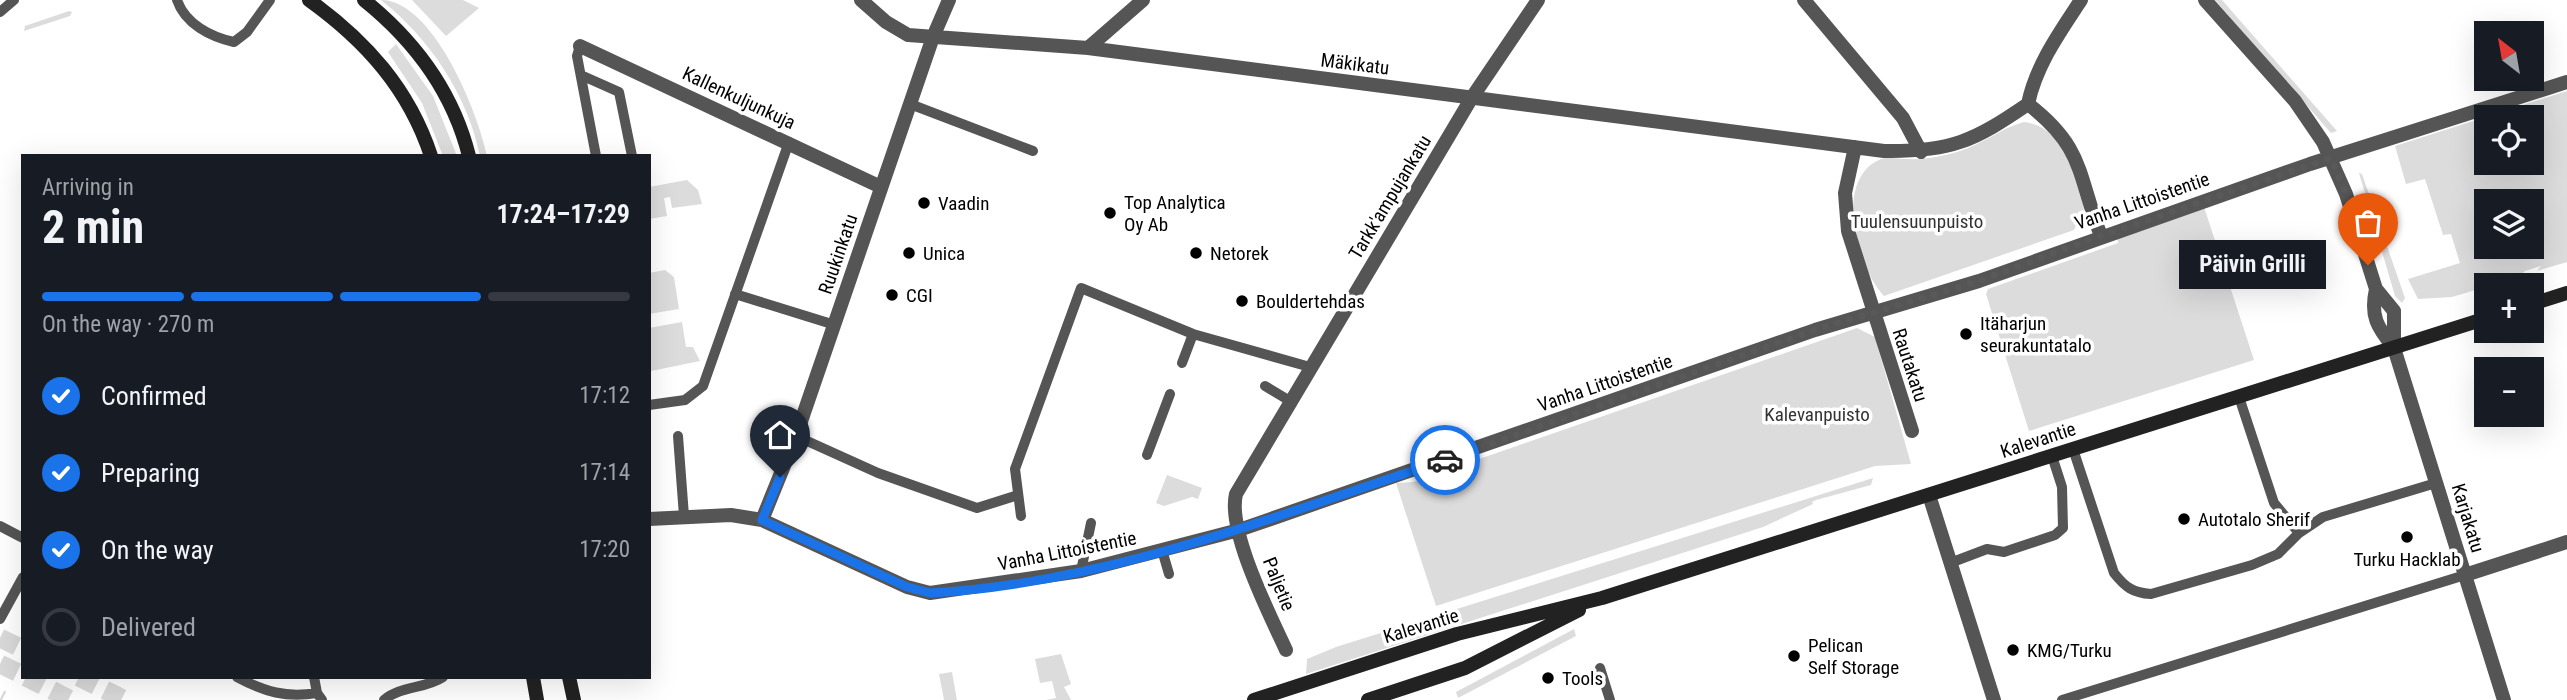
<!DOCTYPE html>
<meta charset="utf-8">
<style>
:root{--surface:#171b24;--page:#20242c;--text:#f1f3f6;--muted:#9ea1a6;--line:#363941;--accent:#1a73e8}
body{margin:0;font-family:"Roboto Condensed",sans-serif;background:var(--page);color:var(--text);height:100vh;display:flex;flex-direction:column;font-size:26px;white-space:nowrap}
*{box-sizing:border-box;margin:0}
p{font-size:23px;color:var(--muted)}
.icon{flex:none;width:38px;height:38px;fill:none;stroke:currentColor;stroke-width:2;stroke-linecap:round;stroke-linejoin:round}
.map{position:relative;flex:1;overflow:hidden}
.panel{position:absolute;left:21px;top:154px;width:630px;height:525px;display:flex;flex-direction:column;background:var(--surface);border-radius:0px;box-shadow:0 7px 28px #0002}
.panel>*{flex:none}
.needle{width:46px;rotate:329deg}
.fabs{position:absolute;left:2474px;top:21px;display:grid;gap:14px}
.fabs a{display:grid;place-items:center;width:70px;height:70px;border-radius:0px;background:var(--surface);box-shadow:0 7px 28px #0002;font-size:35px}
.pin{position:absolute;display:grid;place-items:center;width:60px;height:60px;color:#fff;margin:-72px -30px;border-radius:50% 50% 50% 0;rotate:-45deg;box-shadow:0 0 7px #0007}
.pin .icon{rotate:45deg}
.courier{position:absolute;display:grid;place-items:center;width:70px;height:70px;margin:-35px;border:5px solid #1a73e8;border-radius:50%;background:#fff;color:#222;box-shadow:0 2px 9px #0007}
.bubble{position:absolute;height:49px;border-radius:0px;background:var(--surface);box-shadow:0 7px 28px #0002;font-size:23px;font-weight:700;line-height:49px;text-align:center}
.head em{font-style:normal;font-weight:700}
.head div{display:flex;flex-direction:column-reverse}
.head{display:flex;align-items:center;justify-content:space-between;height:119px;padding:0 21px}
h1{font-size:46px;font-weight:700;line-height:52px}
.bar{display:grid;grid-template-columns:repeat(4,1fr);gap:10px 7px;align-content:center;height:84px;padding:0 21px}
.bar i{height:9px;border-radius:5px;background:var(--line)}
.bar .current{background:var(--accent)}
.bar p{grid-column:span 4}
ol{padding:0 21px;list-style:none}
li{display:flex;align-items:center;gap:21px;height:77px}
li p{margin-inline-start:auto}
li .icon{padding:7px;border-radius:50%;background:var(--accent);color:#fff;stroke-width:4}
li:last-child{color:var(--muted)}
li i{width:38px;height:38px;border:4px solid var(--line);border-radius:50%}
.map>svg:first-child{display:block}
.green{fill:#dcdcdc;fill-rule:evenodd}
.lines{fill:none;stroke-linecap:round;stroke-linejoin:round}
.trunk-tunnel{stroke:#d9d9d9;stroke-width:19;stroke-dasharray:19 10;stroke-linecap:butt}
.service{stroke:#555;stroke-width:10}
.minor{stroke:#555;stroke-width:14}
.secondary{stroke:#222;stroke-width:14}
.done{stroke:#595959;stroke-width:7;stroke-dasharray:0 12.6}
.route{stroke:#1a73e8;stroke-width:9}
.poi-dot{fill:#000;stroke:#fff;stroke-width:2.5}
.labels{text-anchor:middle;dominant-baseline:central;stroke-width:7;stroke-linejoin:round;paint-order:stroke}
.street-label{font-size:19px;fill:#000;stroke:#fff}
.poi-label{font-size:19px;fill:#000;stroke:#fff;text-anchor:start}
.park-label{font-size:19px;fill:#333;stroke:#fff}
</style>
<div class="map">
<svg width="2567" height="700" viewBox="0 0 2567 700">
<rect width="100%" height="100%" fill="#fff"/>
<path class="green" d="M381,0C433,0 478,112 487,156H480C467,94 430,39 381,0Z
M412,0H463L479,8L446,36Z
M2215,0H2222L2337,131L2331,133Z
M69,11L72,12L70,16L24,31L25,26Z
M396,44L433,96L457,156H443L422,103L388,52Z
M2567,91V262L2537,271L2541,266L2525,271L2519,277L2452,297L2418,299L2408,279L2460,263L2451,234L2443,235L2425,179L2406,184L2395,146ZM2487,117H2532V163H2487ZM2487,201H2532V247H2487Z
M2024,122C2062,126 2079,175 2084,210L2074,230L1884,296C1857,268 1832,179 1881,159C1890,156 1898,159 1907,159C1925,160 1944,156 1960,151C1983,144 2001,128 2024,122Z
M2359,173L2362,174L2405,298L2402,303L2395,296Z
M687,180L698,190L702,204L672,208L670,197L664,198L667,216L649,219V187Z
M2204,207L2254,360L2029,431L1986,294L1988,289L2118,243L2117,237Z
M665,270L674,277L679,309L649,314V273Z
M682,322L686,347H693L700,361L651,371L649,328Z
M1857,328L1875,337L1911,464L1875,466L1436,606L1396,483L1413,482Z
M1167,475L1202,488L1198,499L1192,497L1164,506L1156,503Z
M1873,478L1871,485L1816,500L1812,502L1813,504L1763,527L1306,674L1307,659L1336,647Z
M1574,629L1576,636L1458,698L1456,692Z
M1061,654L1071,684L1064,687L1071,700H1046L1056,698L1052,681L1040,683L1035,659Z
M952,672L957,700H944L939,674Z"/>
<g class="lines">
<path class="trunk-tunnel" d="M0,638L23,649
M0,664L23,675
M26,677L71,700
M79,677L125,700
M0,699L2,700"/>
<path class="service" d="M177,0C185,24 211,37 234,42L247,32L270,0
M0,12L14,0
M580,46L577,56L596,156
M583,76L619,92L632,156
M910,104L1033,151
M735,294L835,325
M1182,363L1193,334
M1265,386L1290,401
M2239,397L2274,503L2299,533
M649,405L685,400L703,386L789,142
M678,436L684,516
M796,436L878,473L977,508L1018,495
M2073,449L2114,573C2125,587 2133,593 2151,594L2252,565L2278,554L2299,533L2323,517L2436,483
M1147,455L1170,394
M1021,516L1015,469L1081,288L1193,334L1310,367
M0,526L23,538
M1162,550L1169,574
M1950,563L1987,549L2004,552L2055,535L2063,528L2062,487L2052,456
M1081,571L1091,523
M0,619L23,577
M1600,668L1610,700
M237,677C265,692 286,698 317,693L322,700
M314,677L317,693
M384,700C400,686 425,689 443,677
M2062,700L2465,575"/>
<path class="minor" d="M861,0L886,22L908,35L1088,48L1884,151C1951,152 1974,141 2028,104C2036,65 2060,32 2081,0
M1804,0L1903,118L1921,152
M2205,0L2295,101L2323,142L2346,194L2376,289L2394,311V348L2504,700
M580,46L881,187
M1088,48L1143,0
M2028,104C2085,148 2077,174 2101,236
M1855,147L1845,193L1848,231L1912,431
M2376,289C2370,316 2377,327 2394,348
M1929,495L1994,700
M649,519L731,515L762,520L907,587L930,593L1081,571L1239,530L1815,330L1979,281L2310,164L2567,82
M762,520L796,436L933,37L949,0
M2465,575L2567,542
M1286,650C1270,615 1227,531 1236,494L1471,99L1538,0"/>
<path class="secondary" d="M309,0C366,41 409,89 431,156
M364,0C415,41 453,92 469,156
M2532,304L2567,293
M533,677L537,700
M569,677L574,700
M1254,700L1457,634L1602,598L2487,318
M1368,700L1465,668L1579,610"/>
</g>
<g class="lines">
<path class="done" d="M1445,460L1815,330L1979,281L2086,241L2331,158L2346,194L2368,265"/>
<path class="route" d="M780,477L762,520L907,587L930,593C1105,584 1281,514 1445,460"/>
</g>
<g class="poi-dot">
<circle cx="924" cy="203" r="7"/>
<circle cx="1110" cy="213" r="7"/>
<circle cx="909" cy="253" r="7"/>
<circle cx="1196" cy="253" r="7"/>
<circle cx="892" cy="295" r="7"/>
<circle cx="1242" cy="301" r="7"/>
<circle cx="1966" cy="334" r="7"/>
<circle cx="2184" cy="519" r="7"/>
<circle cx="2407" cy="537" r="7"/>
<circle cx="2013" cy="650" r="7"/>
<circle cx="1794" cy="656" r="7"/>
<circle cx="1548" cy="678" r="7"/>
</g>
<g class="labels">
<g class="street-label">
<text transform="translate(1355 64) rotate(7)">Mäkikatu</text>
<text transform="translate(739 98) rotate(25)">Kallenkuljunkuja</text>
<text transform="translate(1390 197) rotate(-59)">Tarkk'ampujankatu</text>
<text transform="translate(2142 201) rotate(-19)">Vanha Littoistentie</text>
<text transform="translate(838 254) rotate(-71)">Ruukinkatu</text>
<text transform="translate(1910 365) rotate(72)">Rautakatu</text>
<text transform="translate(1605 383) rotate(-19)">Vanha Littoistentie</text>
<text transform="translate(2038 440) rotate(-18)">Kalevantie</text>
<text transform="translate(2468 518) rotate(73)">Karjakatu</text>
<text transform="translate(1067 551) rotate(-11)">Vanha Littoistentie</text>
<text transform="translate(1279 584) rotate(68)">Paljetie</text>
<text transform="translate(1421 626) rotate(-17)">Kalevantie</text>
</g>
<g class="poi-label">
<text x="1124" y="202">Top Analytica<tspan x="1124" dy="22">Oy Ab</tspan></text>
<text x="938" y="203">Vaadin</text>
<text x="923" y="253">Unica</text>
<text x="1210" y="253">Netorek</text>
<text x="906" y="295">CGI</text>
<text x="1256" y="301">Bouldertehdas</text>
<text x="1980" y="323">Itäharjun<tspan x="1980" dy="22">seurakuntatalo</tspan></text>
<text x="2198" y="519">Autotalo Sherif</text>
<text x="2407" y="559" text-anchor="middle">Turku Hacklab</text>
<text x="1808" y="645">Pelican<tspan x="1808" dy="22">Self Storage</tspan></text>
<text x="2027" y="650">KMG/Turku</text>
<text x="1562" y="678">Tools</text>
</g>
<g class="park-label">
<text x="1917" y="221">Tuulensuunpuisto</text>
<text x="1817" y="414">Kalevanpuisto</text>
</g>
</g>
</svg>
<div class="fabs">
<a><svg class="needle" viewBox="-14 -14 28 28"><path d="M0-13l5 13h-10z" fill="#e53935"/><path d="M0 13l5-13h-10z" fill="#9ea1a6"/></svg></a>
<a><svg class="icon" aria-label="locate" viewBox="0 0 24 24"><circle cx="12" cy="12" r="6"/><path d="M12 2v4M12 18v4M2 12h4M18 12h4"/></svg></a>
<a><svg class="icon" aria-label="layers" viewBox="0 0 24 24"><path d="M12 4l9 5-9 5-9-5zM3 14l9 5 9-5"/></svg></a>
<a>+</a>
<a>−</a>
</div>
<div class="pin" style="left:2368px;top:265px;background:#ea580c"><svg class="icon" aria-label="bag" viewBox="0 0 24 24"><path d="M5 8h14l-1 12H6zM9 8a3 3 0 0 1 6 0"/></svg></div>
<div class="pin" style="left:780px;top:477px;background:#1f2937"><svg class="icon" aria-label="home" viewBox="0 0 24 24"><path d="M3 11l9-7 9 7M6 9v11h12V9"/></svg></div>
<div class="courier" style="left:1445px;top:460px"><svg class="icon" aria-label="car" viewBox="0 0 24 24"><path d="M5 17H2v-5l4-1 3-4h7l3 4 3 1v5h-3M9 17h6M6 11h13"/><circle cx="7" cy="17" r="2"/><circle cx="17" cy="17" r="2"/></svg></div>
<div class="bubble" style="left:2179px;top:240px;width:147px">Päivin Grilli</div>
<section class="panel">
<div class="head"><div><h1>2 min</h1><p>Arriving in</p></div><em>17:24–17:29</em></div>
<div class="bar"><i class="current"></i><i class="current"></i><i class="current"></i><i></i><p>On the way · 270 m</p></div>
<ol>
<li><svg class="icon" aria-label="check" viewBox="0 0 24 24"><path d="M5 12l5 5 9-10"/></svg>Confirmed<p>17:12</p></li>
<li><svg class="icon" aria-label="check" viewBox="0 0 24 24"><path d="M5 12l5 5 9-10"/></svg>Preparing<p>17:14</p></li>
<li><svg class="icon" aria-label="check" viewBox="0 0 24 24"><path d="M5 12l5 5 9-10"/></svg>On the way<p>17:20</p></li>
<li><i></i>Delivered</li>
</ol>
</section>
</div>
